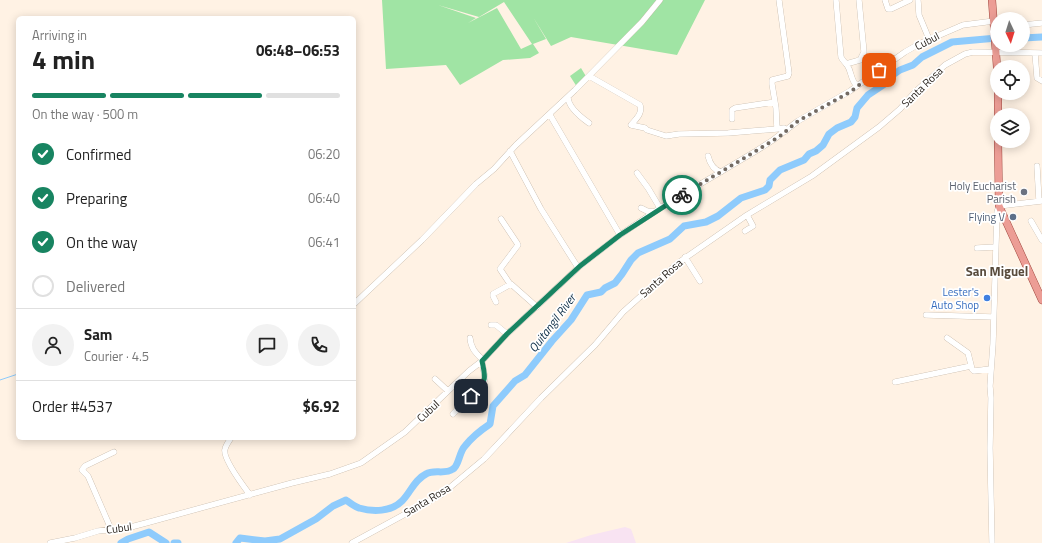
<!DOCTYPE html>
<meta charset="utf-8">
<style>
:root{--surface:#fff;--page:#f2f2f2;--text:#222;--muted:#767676;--line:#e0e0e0;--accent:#188461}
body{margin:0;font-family:"Titillium Web",sans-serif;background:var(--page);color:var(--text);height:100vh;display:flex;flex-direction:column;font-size:15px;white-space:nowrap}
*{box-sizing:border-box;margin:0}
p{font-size:13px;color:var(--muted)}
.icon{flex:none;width:22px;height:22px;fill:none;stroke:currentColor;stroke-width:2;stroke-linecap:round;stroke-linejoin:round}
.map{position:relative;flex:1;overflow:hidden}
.sheet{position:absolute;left:16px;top:16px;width:340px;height:424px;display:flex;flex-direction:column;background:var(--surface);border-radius:6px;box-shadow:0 2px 10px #0003}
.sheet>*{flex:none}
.needle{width:26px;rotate:176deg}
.buttons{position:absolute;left:990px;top:12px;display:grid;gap:8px}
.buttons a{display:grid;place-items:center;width:40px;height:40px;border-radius:50%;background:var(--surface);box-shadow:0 2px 10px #0003;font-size:20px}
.pin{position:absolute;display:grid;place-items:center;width:34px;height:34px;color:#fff;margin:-17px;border-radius:8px;box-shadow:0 2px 6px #0006}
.courier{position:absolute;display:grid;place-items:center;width:40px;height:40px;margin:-20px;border:3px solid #188461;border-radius:50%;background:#fff;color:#222;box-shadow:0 1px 5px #0007}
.headline em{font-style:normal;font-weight:700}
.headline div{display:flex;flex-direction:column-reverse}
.headline{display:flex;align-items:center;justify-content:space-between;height:68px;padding:0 16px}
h1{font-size:26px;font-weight:700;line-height:30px}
.bar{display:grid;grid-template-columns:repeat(4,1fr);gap:6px 4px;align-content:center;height:48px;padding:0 16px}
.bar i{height:5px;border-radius:3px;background:var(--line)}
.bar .on{background:var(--accent)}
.bar p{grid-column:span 4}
.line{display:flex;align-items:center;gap:10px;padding:0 16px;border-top:1px solid var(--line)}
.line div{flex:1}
.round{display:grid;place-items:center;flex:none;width:42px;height:42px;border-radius:21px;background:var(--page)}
ol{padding:0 16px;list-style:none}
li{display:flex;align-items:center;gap:12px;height:44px}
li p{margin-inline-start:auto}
li .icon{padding:4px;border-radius:50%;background:var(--accent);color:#fff;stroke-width:4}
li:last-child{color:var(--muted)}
li i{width:22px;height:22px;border:2px solid var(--line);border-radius:50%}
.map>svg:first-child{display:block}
.industrial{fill:#f8e3f2}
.green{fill:#a0e4a4;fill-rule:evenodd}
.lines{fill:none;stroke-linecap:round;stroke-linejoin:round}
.stream{stroke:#8ecbfc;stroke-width:1}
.river{stroke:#8ecbfc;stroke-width:7}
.minor-casing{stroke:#beaf9e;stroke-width:6}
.major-casing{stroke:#a0473e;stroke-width:8}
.minor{stroke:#fff;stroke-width:5.5}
.major{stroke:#ec9d95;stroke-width:7}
.done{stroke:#746b63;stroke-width:4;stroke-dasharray:0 7.2}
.route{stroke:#188461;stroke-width:5}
.worship-dot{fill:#6b7280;stroke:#fff;stroke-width:1.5}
.service-dot{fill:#5c6f8a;stroke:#fff;stroke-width:1.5}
.shop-dot{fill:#3f7fe0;stroke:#fff;stroke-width:1.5}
.labels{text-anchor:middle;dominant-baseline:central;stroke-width:3.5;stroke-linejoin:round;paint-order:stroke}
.street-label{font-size:11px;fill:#29231d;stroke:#fff}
.worship-label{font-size:11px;fill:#5b616d;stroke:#fff;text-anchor:end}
.service-label{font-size:11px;fill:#4e5e75;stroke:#fff;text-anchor:end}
.shop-label{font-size:11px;fill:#366cbe;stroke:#fff;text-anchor:end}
.water-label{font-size:12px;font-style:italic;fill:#0f3049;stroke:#fff}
.quarter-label{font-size:13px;font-weight:bold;fill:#584b3c;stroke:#fff}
</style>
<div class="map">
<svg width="1042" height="543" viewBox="0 0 1042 543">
<rect width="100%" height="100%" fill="#fff2e4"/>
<path class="industrial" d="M625,527L631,529L636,543H566L591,535Z"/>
<path class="green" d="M382,0H705L677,55L571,37L551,46L533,17L546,39L533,44L539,53L530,58L503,60L460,85L446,65L386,69ZM504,2L532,44L521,49L497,8L468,23L476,18L438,5L479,17Z
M581,68L587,78L577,87L570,76Z"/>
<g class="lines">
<path class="stream" d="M0,380L18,374"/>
<path class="river" d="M1023,38L1042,37
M121,543L128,539L149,532L166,543
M174,543H178
M236,543L240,538L265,541L280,539L316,519L333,506L346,500C350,503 355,507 359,508C373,512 391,512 402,501C411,492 414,480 426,474C434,469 445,475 453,469C459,466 459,452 465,446C472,437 481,430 490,424L493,406L515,381L525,375L552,341L571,320L587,295L601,292L605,288L615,283L622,274L631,260L638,253L670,239L684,226L706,222L718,216L741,198L765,190L769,186L770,180L780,170L804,160L809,154L816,151L823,145L829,134L837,128L851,122L855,117L857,108L868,95L889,81L890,77L900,70L913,65L922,57L952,42L997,38"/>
<g class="minor-casing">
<path id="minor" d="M779,0L789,73L788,76L772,80V84L776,108L777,129L784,128L786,131
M836,0L841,57C843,61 845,62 847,65C852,72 850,79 857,86
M885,0L888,9H891L910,0
M918,0L919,15L929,39
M1023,25L1042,23
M1035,53L1037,78L1042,81
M846,64L860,60L864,52L859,0
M589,76L640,105C643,113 636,119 631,125L645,128L647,130L666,136L679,134L728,133L777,129
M568,97C568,107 582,118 589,123
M550,115L620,235
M732,119V110L735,108L775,102
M510,151L541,209L577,266H580
M708,156C710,164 714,170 721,172
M1037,166L1039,201
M637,173L648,188L660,208
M641,208L647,211L654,212
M501,219L517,243L518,245L500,269L510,284
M1031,221L1042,240
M745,231L753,226L747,215
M977,248L995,247
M685,257L700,281
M496,302L493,296V294L511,284L537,307
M354,304L422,240L476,184L494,169L516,145L575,90L642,22L660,0
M926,315L993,317
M491,325H496L507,334
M470,338C471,349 476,353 483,360
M947,338L968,353L972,369L974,371L990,369
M435,379L448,391
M895,382L971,366
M453,414L484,382L485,378L482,361
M231,438C229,441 226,445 225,449C222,458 244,487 250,495
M111,529L88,476L82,470L85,466L114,452
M50,543L75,538L98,531L127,528L146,523L292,483L330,474L361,463L405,432L469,371L482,361L507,334L580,266L620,235L660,208L756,151L773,140L798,121L850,91L905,52L919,44L963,25L994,21L997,23
M352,543L442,494L484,459L541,398L595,345L623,312L678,263L747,215L812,176L879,127L900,109L915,92L945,65L965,54L973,52L1042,53
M992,543L990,448L991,398L990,386L993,344L997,212L999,206L1042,201"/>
</g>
<g class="major-casing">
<path id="major" d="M992,0L997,67
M998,93V115
M998,141L999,206L1042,300"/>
</g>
<use href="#minor" class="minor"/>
<use href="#major" class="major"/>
</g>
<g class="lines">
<path class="done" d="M682,195L756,151L780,136L798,121L850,92L879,70"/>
<path class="route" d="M471,396C485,380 487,383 482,361L507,334L580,266L620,235L682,195"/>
</g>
<circle class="worship-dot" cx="1024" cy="192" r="4"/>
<circle class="service-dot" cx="1013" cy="217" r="4"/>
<circle class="shop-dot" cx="987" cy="298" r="4"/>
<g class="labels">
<g class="street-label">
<text transform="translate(927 41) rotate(-27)">Cubul</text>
<text transform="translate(922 87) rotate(-44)">Santa Rosa</text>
<text transform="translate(661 278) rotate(-41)">Santa Rosa</text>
<text transform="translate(428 411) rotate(-43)">Cubul</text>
<text transform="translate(427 500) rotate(-31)">Santa Rosa</text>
<text transform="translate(119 528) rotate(-8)">Cubul</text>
</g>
<g class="worship-label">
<text x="1016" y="186">Holy Eucharist<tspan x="1016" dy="13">Parish</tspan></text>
</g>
<g class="service-label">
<text x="1005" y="217">Flying V</text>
</g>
<g class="shop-label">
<text x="979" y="292">Lester's<tspan x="979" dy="13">Auto Shop</tspan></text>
</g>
<g class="water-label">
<text transform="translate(552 323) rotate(-53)">Quitangil River</text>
</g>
<g class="quarter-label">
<text x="997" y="271">San Miguel</text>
</g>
</g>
</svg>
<div class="buttons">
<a><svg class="needle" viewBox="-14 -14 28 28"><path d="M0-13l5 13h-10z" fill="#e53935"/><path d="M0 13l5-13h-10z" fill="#767676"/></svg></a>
<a><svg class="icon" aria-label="locate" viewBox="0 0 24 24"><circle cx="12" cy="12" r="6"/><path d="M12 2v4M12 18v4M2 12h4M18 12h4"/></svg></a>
<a><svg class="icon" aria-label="layers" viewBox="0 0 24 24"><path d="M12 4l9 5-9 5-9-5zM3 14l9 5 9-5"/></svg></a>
</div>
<div class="pin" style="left:879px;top:70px;background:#ea580c"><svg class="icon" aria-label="bag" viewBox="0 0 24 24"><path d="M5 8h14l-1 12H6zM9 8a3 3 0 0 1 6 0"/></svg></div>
<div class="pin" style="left:471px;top:396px;background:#1f2937"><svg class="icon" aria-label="home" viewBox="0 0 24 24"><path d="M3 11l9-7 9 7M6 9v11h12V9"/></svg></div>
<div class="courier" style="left:682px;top:195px"><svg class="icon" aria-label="bike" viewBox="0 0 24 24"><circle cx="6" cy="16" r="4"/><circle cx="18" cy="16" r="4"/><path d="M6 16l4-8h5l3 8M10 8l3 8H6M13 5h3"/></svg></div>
<section class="sheet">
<div class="headline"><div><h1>4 min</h1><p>Arriving in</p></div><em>06:48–06:53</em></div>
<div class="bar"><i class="on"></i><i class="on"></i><i class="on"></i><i></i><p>On the way · 500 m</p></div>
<ol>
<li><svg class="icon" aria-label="check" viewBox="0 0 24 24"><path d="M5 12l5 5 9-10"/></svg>Confirmed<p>06:20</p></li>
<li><svg class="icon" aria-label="check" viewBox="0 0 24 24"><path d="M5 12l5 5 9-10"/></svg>Preparing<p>06:40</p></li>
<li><svg class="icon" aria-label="check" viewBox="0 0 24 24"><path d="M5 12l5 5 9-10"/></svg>On the way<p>06:41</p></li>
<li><i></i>Delivered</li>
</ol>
<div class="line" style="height:72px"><a class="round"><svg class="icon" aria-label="person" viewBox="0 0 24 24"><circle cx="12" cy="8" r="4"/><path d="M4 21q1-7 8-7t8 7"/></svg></a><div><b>Sam</b><p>Courier · 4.5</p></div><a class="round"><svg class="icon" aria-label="chat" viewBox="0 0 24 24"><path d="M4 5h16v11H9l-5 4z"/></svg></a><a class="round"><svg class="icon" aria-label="phone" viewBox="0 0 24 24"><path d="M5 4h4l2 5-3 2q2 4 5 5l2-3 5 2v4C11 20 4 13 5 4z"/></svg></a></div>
<div class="line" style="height:52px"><div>Order #4537</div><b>$6.92</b></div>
</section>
</div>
